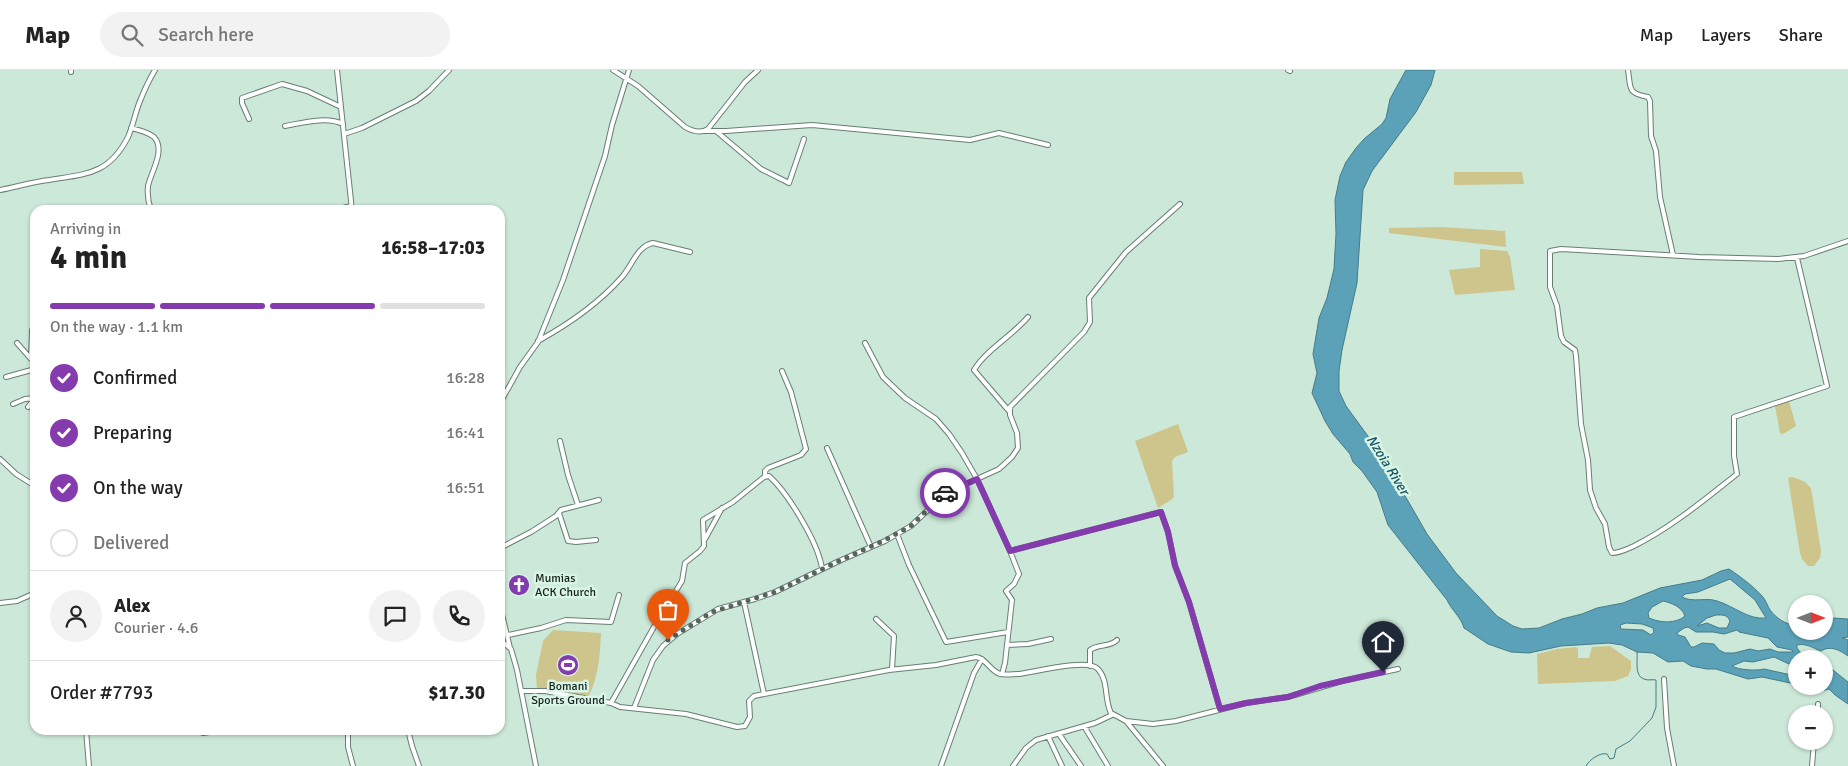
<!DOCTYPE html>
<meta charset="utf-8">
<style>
:root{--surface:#fff;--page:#f2f2f2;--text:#222;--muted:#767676;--line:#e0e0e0;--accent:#843bad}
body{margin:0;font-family:Signika,sans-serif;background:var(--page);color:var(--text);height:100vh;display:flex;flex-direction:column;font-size:19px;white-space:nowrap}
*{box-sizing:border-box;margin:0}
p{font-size:16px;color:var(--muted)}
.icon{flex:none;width:28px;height:28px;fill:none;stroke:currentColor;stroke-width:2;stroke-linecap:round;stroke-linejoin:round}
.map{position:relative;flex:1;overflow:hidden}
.side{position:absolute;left:30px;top:135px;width:475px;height:530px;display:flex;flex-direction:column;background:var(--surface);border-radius:15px;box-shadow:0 1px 4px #0004}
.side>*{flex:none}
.needle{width:32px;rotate:90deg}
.fabs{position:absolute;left:1788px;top:525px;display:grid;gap:10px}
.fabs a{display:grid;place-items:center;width:45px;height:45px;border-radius:50%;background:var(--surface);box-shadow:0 1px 4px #0004;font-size:25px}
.pin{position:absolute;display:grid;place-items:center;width:42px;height:42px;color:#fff;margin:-51px -21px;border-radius:50% 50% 50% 0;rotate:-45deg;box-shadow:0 0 5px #0007}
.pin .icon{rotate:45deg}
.courier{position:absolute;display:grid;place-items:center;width:50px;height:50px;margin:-25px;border:4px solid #843bad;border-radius:50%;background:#fff;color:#222;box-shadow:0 1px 6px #0007}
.overview em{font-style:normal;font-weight:800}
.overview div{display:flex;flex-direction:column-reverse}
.overview{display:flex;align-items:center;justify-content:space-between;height:85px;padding:0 20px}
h1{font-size:32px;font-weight:800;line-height:38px}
.bar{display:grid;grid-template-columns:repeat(4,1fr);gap:8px 5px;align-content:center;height:60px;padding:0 20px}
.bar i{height:6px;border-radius:4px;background:var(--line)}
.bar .selected{background:var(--accent)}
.bar p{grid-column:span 4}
.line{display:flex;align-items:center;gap:12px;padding:0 20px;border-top:1px solid var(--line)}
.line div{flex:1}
.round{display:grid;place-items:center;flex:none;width:52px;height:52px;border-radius:26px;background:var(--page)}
ol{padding:0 20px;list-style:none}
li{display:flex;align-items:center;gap:15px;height:55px}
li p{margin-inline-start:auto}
li .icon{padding:5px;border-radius:50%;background:var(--accent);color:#fff;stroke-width:4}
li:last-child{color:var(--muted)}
li i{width:28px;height:28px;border:2px solid var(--line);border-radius:50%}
header{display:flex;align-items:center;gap:30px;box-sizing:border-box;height:70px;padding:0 25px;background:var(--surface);border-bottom:1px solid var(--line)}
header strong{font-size:24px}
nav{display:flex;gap:28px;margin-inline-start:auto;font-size:18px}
.search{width:350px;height:45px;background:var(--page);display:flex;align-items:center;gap:12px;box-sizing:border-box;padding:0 18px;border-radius:28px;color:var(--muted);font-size:19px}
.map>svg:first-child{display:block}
.green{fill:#cdc58b}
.water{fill:#5ba2b9;stroke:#467b89;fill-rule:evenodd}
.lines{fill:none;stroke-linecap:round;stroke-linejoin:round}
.stream{stroke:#467b89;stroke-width:1}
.minor-casing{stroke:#677f72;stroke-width:6}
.minor{stroke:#fff;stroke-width:4}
.done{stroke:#56665c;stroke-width:5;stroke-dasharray:0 9}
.route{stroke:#843bad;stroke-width:6}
.labels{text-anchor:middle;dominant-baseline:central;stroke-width:5;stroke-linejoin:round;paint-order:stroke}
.poi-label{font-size:12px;fill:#16201a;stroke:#d9f5e6;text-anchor:start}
.water-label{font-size:14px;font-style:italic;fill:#195465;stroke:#d9f5e6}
</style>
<header>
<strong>Map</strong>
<div class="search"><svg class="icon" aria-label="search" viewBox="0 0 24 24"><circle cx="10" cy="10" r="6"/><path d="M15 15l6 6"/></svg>Search here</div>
<nav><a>Map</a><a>Layers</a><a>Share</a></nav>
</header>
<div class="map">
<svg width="1848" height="696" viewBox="0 0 1848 696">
<rect width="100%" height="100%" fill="#cce8d8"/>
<path class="green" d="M1454,102H1522L1524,114L1454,115Z
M1442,157L1505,161L1506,177L1389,163V158Z
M1480,179L1507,181L1510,187L1515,220L1455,225L1449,200L1480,197Z
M1789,331L1796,356L1783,364L1780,363L1775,336Z
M1178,354L1188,382L1175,387L1172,391L1174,427L1171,430L1158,438L1135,371Z
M1793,407L1805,412L1811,418L1821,481L1820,488L1814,496H1808L1802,489L1800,483L1788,408Z
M553,560L601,563C600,586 598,613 585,632L537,621L536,605L543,571Z
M1610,576L1631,591V599L1628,606L1615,611L1538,614L1537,584L1557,579L1576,577L1578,579V588H1589L1592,577Z"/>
<path class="water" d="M1406,0H1435L1431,15L1416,42L1372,101L1363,120L1357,213L1342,280L1339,301V321L1346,336L1381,384L1427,464L1456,503L1497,546L1513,556L1522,559L1539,558L1562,549L1582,544L1597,538L1623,533L1660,518L1702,510L1721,501L1729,499C1741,507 1753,516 1762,526C1766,530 1767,535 1770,540C1776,548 1786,555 1796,555V561H1824V545L1833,548L1848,549V567L1842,568L1848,570V586C1840,580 1830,575 1821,581C1813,578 1806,573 1797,575V578L1803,586L1818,589H1796V592L1789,594L1774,587L1753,592L1744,591L1732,596C1738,600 1757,601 1764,599L1796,606L1795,614L1762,607L1748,609L1716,599H1707L1691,596L1683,591L1668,592L1653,583L1637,582L1622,575L1609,573L1561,576L1529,583L1511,582L1488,574L1464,558C1461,547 1452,541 1447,530L1388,455L1377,422L1362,401L1353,392L1350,384L1333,364L1325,351L1312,323L1317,303L1313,284L1319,248L1327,228L1334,199L1336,164L1335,130L1340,106L1346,92L1356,78L1364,69L1382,54L1386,48L1390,29ZM1730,509L1755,530L1766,548C1748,550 1734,536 1717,531C1706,527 1694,533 1682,527L1685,524L1698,522ZM1663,531C1672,533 1682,537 1685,546C1676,554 1660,553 1649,548L1648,543L1652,537ZM1716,545C1722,545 1727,544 1730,551L1727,558H1719L1707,553L1697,556L1707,548ZM1626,553L1642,554L1653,558L1654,562L1651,565L1643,560L1621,559L1620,555ZM1688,557L1696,562H1713L1724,564L1737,560L1739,562L1768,568L1777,577L1792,580L1793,582H1778L1770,579L1758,581L1750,579L1734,583H1725L1719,580L1714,574L1702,573L1694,577H1691L1685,567L1678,565L1677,563L1684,558Z
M1824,597L1833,600L1848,612V634L1835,625L1829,619L1817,622L1808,616H1824Z"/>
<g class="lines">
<path class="stream" d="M1586,696C1589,690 1600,682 1607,684L1610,689L1614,688L1616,679L1630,671L1652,648L1656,637V610C1652,609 1648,611 1644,609C1634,606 1638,590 1637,582"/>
<g class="minor-casing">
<path id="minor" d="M337,0L352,140
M613,0L638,16L685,57C692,61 700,64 708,59L745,12L758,0
M1288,0L1290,1
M1628,0C1631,19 1627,23 1648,27L1650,31L1651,66L1656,81L1660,127L1673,185
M71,2V0
M249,49L242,33V28L282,14L307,21L341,37
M285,56C302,53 326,46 343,54
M131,58C139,60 148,62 154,67C166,80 151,102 148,116C147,125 148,132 151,140
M705,61H726L812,55L970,70L999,63L1048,75
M716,61L761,99L789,113L804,69
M344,64L362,58L416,31L429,21L449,0
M0,120C16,117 32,112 49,110C85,104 109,105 128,67C133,56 135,43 140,31C144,21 149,10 155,0
M335,140L351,136
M1797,188L1827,316L1734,347V386L1737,404C1704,430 1672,457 1634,476C1627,479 1620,483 1612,483L1609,477L1605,454L1596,438L1590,420L1588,390L1581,354L1576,286L1575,280L1564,272L1561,266L1557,236L1550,217V181L1561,179L1699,187L1778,189L1804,186L1848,171
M32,260L31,289L35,293
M538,271C569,254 599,233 622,207C632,196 637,176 653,173L690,182
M17,273L31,289
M865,273L883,307L905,328L936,349L949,364L962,383L977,409L1010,481L1019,504L1014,514L1006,521L1012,530L1005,593L1002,604
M6,307L35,299
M500,333L520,297L538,272L563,210L605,86L612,55L629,0
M13,334L25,329L35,328
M28,337L35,328
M1009,341L974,300C986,280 1012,266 1028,247
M560,371L568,405L578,435
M827,378L871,477
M0,389L16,404L35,416
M765,406V401L768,398L801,385L806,379L791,322L782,301
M559,443L568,471L576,472L596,470
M897,464L909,495L946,572L1008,562
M705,469L722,438
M500,478L531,462L556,446L561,440L599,430
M1010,481L1161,442L1168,462L1175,495L1189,532L1220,639
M744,532L764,624
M0,533L17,531L35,523
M500,536L510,578
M876,549L894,566L892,599
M508,565L541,558L566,550L611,552L619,525
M500,570L511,579L517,600L536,696
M1007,575L1028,574L1051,569
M1090,596V580C1098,574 1111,577 1117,570
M1664,609L1667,658L1674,696
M521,621H545L611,633L620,637L686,644L737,657L745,656L750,647L749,631L754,626L889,600L936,595L976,587C986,588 990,601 1000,604C1006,605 1013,604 1019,604C1035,602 1088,588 1098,599C1109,611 1104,630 1111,643L1126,651L1163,696
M611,633L655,555L682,511L685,493L700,481L704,476L703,450L733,432L764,407L769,406C788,423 819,474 822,499
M634,638L653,590L663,576L677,564L718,539L755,529L775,522L839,491L885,471L911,456L946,423L999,399L1012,387L1018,378L1017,363L1010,345V337L1084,262L1090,252L1089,228L1126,182L1180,134
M1818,644V634
M1126,651L1153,654L1176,651L1246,633L1288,627L1342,611L1398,599
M1084,656L1108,696
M86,660L89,696
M348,660V677L353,696
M408,660L412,676L419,696
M203,663L222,660
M1059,664L1081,696
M1048,666L1062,696
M941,696L974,603L982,589
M1013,696L1026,678L1036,670L1095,653L1112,645
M1812,696L1814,671"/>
</g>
<use href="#minor" class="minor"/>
</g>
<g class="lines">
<path class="done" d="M668,570L712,542L775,522L839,491L885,470L911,456L945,423"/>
<path class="route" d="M945,423L977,409L1010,481L1161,442L1168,462L1175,496L1189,532L1220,639L1246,633L1288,627L1320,616L1383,602"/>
</g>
<defs>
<g id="church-disc" transform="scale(1.125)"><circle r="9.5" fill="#843bad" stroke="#d9f5e6"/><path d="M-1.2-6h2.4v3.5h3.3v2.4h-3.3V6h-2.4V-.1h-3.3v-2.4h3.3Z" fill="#fff"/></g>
<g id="stadium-disc" transform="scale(1.125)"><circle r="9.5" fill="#843bad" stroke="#d9f5e6"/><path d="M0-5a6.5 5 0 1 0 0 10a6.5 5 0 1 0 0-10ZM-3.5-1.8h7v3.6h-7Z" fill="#fff"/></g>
</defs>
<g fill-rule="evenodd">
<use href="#church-disc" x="519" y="515"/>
<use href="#stadium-disc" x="568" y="595"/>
</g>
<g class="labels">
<g class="poi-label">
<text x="535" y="508">Mumias<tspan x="535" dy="14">ACK Church</tspan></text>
<text x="568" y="616" text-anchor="middle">Bomani<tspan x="568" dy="14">Sports Ground</tspan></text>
</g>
<g class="water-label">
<text transform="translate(1388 395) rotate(58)">Nzoia River</text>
</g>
</g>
</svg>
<div class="fabs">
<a><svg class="needle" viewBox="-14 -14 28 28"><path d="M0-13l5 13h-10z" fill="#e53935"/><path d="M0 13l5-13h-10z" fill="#767676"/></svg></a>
<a>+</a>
<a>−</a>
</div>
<div class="pin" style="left:668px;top:570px;background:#ea580c"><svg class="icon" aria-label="bag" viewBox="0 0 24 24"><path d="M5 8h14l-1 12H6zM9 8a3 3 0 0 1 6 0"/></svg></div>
<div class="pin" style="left:1383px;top:602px;background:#1f2937"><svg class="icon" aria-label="home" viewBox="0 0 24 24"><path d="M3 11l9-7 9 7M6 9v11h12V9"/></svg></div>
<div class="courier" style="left:945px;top:423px"><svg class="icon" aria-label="car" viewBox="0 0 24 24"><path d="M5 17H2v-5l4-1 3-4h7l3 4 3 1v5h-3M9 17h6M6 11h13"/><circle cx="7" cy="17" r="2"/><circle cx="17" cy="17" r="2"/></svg></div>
<section class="side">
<div class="overview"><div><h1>4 min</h1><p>Arriving in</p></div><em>16:58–17:03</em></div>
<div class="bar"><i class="selected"></i><i class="selected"></i><i class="selected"></i><i></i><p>On the way · 1.1 km</p></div>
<ol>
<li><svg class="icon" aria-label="check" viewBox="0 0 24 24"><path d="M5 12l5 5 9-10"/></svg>Confirmed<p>16:28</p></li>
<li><svg class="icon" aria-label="check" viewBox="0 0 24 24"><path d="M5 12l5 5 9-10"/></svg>Preparing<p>16:41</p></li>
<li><svg class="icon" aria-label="check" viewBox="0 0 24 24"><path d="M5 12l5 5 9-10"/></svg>On the way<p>16:51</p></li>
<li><i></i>Delivered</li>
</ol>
<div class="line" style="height:90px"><a class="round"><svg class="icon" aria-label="person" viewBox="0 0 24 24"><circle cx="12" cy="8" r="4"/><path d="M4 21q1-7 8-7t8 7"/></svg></a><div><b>Alex</b><p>Courier · 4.6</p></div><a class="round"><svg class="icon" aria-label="chat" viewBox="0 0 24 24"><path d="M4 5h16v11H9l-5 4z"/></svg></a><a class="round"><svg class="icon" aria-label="phone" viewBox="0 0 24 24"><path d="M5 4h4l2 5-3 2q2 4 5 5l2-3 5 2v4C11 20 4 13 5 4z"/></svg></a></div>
<div class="line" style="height:65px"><div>Order #7793</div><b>$17.30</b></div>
</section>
</div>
